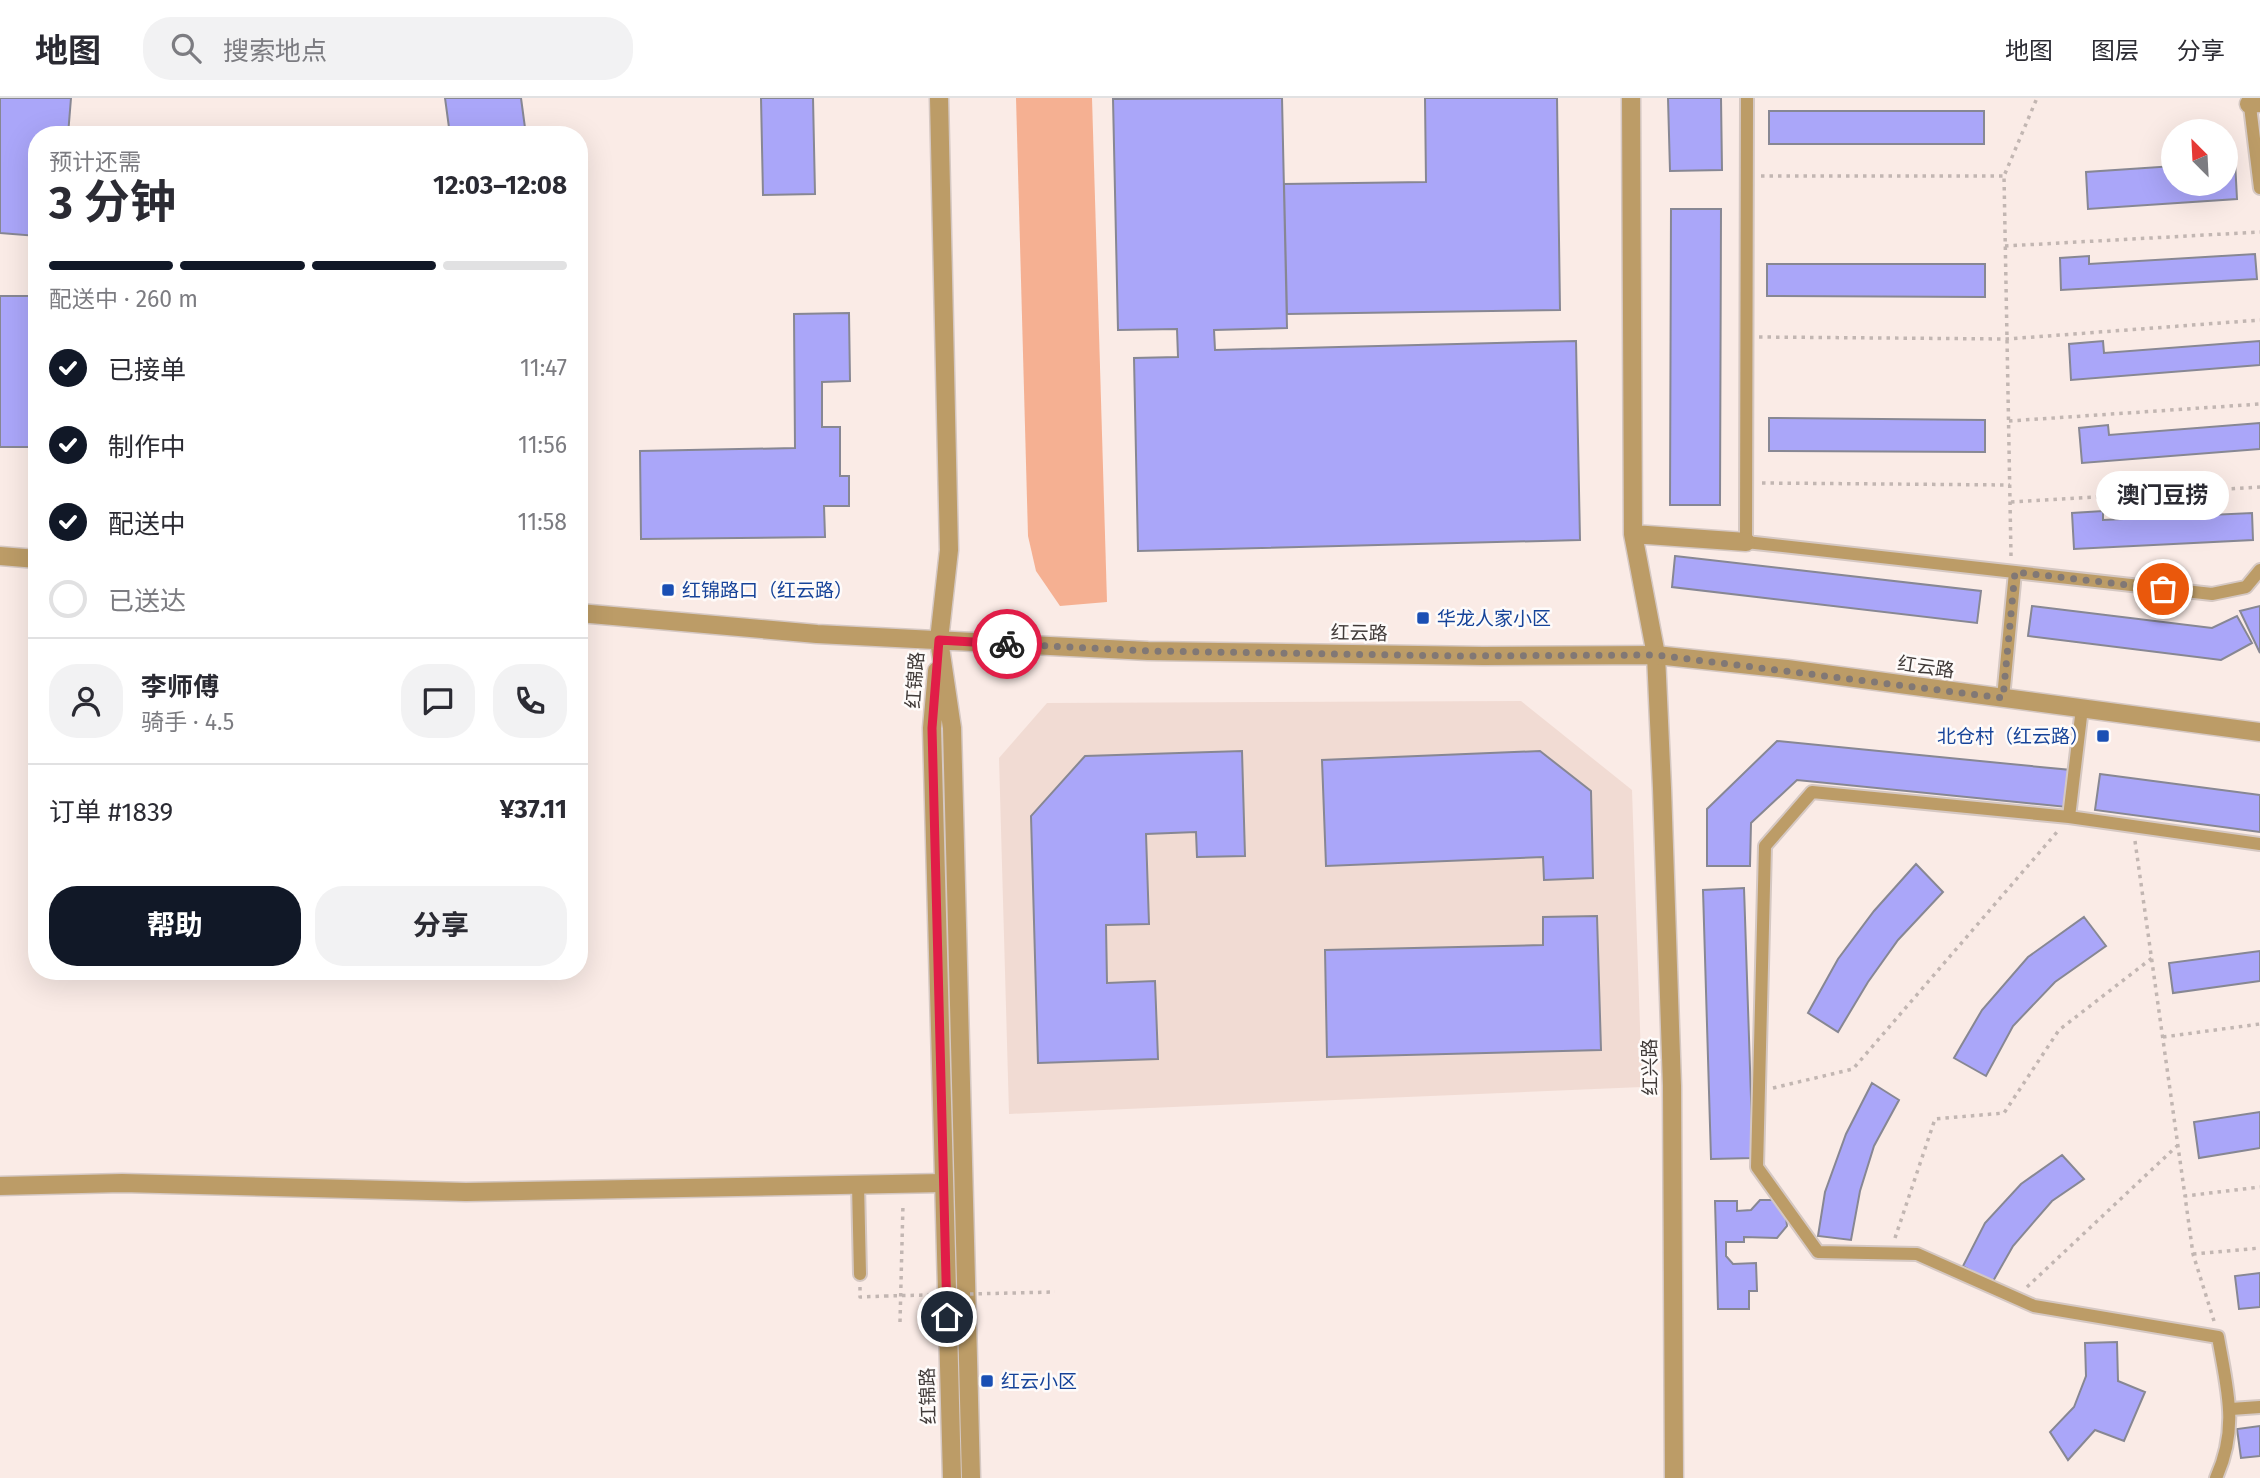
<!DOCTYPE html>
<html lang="zh">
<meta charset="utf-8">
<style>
:root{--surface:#fff;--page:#f2f2f3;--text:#2b2b33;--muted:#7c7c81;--line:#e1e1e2;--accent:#111827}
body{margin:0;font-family:"Fira Sans","Noto Sans SC",sans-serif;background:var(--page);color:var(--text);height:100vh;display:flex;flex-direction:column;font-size:26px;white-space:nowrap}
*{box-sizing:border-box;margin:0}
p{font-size:23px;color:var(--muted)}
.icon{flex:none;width:38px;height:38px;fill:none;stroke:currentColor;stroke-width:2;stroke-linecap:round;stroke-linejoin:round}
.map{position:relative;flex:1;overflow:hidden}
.side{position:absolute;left:28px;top:28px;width:560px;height:854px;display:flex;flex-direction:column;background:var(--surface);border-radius:28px;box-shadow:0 7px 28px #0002}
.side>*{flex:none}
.needle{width:46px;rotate:336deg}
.buttons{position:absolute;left:2161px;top:21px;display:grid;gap:14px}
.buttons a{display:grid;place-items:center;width:77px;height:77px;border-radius:50%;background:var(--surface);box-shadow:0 7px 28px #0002;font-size:35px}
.pin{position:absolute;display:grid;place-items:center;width:60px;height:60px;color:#fff;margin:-30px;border:4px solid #fff;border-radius:50%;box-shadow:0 2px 7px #0007}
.courier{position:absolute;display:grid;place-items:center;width:70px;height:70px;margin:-35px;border:5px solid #e11d48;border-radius:50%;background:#fff;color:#222;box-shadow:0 2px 9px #0007}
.bubble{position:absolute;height:49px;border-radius:24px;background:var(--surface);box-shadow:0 7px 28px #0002;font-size:23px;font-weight:700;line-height:49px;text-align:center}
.summary em{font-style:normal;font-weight:700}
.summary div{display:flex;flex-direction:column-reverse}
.summary{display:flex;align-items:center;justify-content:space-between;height:119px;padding:0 21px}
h1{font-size:46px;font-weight:700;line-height:52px}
.bar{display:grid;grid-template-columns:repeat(4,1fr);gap:10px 7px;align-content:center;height:84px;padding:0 21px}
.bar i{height:9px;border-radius:5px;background:var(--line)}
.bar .on{background:var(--accent)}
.bar p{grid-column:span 4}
.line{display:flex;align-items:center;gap:18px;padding:0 21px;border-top:2px solid var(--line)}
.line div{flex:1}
.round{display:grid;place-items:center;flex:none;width:74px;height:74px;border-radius:28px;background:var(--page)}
ol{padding:0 21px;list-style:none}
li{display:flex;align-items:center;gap:21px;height:77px}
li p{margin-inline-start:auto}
li .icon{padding:7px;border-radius:50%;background:var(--accent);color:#fff;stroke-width:4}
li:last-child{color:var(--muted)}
li i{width:38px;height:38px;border:4px solid var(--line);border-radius:50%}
.primary-button{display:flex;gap:14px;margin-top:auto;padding:14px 21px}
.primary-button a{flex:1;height:80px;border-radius:28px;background:var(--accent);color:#fff;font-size:28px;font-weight:700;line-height:80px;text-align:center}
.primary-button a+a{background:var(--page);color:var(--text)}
header{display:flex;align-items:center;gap:42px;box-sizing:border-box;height:98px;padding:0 35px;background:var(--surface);border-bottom:2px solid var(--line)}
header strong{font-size:33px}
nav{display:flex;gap:38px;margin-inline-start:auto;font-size:24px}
.search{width:490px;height:63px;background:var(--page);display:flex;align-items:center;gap:18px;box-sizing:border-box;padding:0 24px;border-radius:28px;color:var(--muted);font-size:26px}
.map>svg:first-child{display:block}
.built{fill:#f1dbd3}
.green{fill:#f5b092}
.building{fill:#aaa6f9;stroke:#878793;stroke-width:2}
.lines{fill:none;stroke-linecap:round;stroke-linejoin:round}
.service-casing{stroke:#d5c8c3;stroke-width:16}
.minor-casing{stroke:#d5c8c3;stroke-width:21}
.tertiary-casing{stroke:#d5c8c3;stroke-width:21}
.path{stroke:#c2b6b2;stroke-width:3.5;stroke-dasharray:3.5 5;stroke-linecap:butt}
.service{stroke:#bc9c67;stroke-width:12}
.minor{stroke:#bc9c67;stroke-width:18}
.tertiary{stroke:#bc9c67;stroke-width:18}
.path-bridge{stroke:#c2b6b2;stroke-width:3.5;stroke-dasharray:3.5 5;stroke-linecap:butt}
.done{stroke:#817875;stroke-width:7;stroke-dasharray:0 12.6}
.route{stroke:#e11d48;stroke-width:9}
.transit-dot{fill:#1a4fb4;stroke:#fefbfa;stroke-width:2.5}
.labels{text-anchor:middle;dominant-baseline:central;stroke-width:5;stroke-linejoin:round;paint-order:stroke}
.transit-label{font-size:19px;fill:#164399;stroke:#fefbfa;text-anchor:start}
.street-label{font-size:19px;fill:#403a38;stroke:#fefbfa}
</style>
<header>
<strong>地图</strong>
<div class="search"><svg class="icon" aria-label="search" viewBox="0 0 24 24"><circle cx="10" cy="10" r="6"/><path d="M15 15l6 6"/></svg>搜索地点</div>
<nav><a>地图</a><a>图层</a><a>分享</a></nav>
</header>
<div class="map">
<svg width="2260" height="1380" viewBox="0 0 2260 1380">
<rect width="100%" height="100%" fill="#faebe6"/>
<path class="built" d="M1521,603L1632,692L1642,989L1009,1016L999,660L1047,605Z"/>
<path class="green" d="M1016,0H1092L1107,504L1060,508L1036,473L1028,438Z"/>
<path class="building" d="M0,0H71L68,37H37V138L0,135Z
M445,0H521L526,37H450Z
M761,0H813L815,96L763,97Z
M1282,0L1287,230L1214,232L1215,252L1576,243L1580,442L1138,453L1134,260L1178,259L1177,231L1118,232L1113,1Z
M1425,0H1557L1560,212L1287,216L1284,86L1426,84Z
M1668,0H1721L1722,72L1670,73Z
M1769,13H1984V46H1769Z
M2235,63L2237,101L2088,111L2086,74L2174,68V86H2226V64Z
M1671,111H1721L1720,407H1670Z
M2255,156L2257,181L2061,192L2060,160L2089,158V166Z
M1767,166H1985V199L1767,198Z
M0,198H37V349H0Z
M849,215L850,283L822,284V329H840V378H849V408H824L825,439L641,441L640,353L795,350L794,216Z
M2103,243L2104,255L2260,243V267L2071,282L2069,246Z
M1769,320L1985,322V354L1769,353Z
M2260,325V351L2082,365L2079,330L2108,327L2109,337Z
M2103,413V422L2252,415L2253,442L2074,451L2072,415Z
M1675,458L1981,493L1977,525L1672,489Z
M2032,508L2212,530L2237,518L2252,545L2221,562L2028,538Z
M2260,508V555L2240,513Z
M1777,643L2071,672L2067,709L1797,682L1751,725L1750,768H1707V711Z
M1242,653L1245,758L1197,759L1196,734L1146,736L1149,826L1106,827L1107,885L1155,883L1158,961L1038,965L1031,718L1085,658Z
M1540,653L1591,693L1593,780L1544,782L1543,759L1326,768L1322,662Z
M2100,676L2260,697V734L2095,712Z
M1916,766L1943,794L1898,842L1868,884L1838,934L1808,915L1838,861L1874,813Z
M1744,790L1753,1060L1711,1061L1703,792Z
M1597,818L1601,952L1327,959L1325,852L1543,847V819Z
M2084,819L2106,848L2055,884L2013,928L1986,978L1954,960L1982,912L2028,859Z
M2260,853V883L2173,895L2169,865Z
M1872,985L1899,1002L1874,1048L1860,1093L1851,1142L1818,1138L1825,1094L1846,1036Z
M2260,1014V1050L2199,1060L2194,1024Z
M2062,1057L2084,1081L2052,1103L2013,1148L1992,1185L1963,1168L1985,1125L2021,1086Z
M1760,1102H1775L1785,1110L1787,1128L1777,1140L1744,1139V1144H1726V1158L1733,1166L1756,1165L1757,1193H1749V1211H1718L1715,1103H1737V1113L1751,1112Z
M2260,1175V1209L2239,1211L2235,1178Z
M2117,1244L2118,1283L2145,1294L2124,1343L2095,1332L2068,1362L2050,1334L2074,1309L2086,1278L2085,1245Z
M2260,1328V1358L2241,1360L2237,1331Z"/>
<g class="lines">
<g class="service-casing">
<path id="service" d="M1747,0L1746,444L2212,496L2246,489L2260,472
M2249,0L2260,90
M2003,600L2015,474
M2082,610L2069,719L1812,694L1765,748L1757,1069L1818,1154L1917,1156L2034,1208L2218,1239C2227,1291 2239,1330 2216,1380
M2069,719L2260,746
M858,1086L860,1176
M2231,1311L2260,1309"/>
</g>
<g class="minor-casing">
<path id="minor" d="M939,0L949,452L939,542
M1631,0L1633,436L1656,557L1662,690L1672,988L1674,1380
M2249,6L2260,5
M1633,436L1746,444
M0,1088L122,1085L466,1094L943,1085"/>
</g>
<g class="tertiary-casing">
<path id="tertiary" d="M0,458L37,461
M579,515L817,536L1148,553L1483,558L1656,557L1787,571L2260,634
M939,542L952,630L971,1380
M937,573L932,630L952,1380"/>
</g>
<path class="path" d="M1761,78H2004
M2005,148L2260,134
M1759,239L2007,241L2260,222
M2009,323L2260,306
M1762,385L2010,387
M2011,404L2260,389
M2011,458L2004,78L2037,0
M2135,743L2185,1098
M2163,939L2260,926
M1773,990L1853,971L2057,734
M1895,1140L1935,1021L2004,1015L2059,932L2152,860
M2193,1156L2260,1150
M860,1189V1199L885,1198
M2027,1189L2178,1047
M2214,1223L2193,1156L2185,1098L2260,1089
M900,1224L903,1106"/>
<use href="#service" class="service"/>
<use href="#minor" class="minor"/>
<use href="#tertiary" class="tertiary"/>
<path class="path-bridge" d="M885,1198L1055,1194"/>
</g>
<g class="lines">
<path class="done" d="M1007,546L1149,553L1460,558L1656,557L2003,600L2015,474L2163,491"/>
<path class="route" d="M947,1219L932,630L939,542L1007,546"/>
</g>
<g class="transit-dot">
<rect x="661" y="485" width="14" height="14" rx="3.5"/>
<rect x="1416" y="513" width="14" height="14" rx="3.5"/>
<rect x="2096" y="631" width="14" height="14" rx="3.5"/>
<rect x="980" y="1276" width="14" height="14" rx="3.5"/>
</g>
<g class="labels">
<g class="transit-label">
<text x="682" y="492">红锦路口（红云路）</text>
<text x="1437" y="520">华龙人家小区</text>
<text x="2089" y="638" text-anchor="end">北仓村（红云路）</text>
<text x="1001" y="1283">红云小区</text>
</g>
<g class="street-label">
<text transform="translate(1359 535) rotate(1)">红云路</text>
<text transform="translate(1926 569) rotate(8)">红云路</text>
<text transform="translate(915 582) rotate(-86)">红锦路</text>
<text transform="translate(1650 969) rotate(-91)">红兴路</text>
<text transform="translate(928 1298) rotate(-92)">红锦路</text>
</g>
</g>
</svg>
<div class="buttons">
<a><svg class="needle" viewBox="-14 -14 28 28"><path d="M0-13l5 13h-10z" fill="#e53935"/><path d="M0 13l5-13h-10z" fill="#7c7c81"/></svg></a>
</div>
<div class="pin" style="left:2163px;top:491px;background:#ea580c"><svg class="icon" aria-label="bag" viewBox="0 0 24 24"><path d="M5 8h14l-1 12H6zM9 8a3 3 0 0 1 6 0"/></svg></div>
<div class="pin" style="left:947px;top:1219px;background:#1f2937"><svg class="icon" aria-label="home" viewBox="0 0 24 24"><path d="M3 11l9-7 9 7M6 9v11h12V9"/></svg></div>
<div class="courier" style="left:1007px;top:546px"><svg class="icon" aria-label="bike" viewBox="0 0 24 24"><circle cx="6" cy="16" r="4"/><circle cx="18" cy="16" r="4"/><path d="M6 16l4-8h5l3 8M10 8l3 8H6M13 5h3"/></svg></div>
<div class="bubble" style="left:2096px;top:373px;width:133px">澳门豆捞</div>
<section class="side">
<div class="summary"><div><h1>3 分钟</h1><p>预计还需</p></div><em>12:03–12:08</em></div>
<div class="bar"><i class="on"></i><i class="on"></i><i class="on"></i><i></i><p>配送中 · 260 m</p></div>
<ol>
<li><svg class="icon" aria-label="check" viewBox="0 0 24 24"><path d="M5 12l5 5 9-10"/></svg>已接单<p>11:47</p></li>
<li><svg class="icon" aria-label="check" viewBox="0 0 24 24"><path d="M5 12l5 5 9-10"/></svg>制作中<p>11:56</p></li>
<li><svg class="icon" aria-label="check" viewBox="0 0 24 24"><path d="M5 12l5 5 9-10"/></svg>配送中<p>11:58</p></li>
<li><i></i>已送达</li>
</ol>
<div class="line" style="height:126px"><a class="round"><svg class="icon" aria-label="person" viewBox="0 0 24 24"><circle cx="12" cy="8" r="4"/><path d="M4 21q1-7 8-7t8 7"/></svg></a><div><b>李师傅</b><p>骑手 · 4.5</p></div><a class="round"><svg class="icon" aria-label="chat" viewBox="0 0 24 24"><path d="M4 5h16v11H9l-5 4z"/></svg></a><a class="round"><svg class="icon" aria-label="phone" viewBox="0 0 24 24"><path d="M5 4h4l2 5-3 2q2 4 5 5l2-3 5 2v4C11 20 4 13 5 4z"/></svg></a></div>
<div class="line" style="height:91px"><div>订单 #1839</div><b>¥37.11</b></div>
<div class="primary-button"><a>帮助</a><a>分享</a></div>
</section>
</div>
